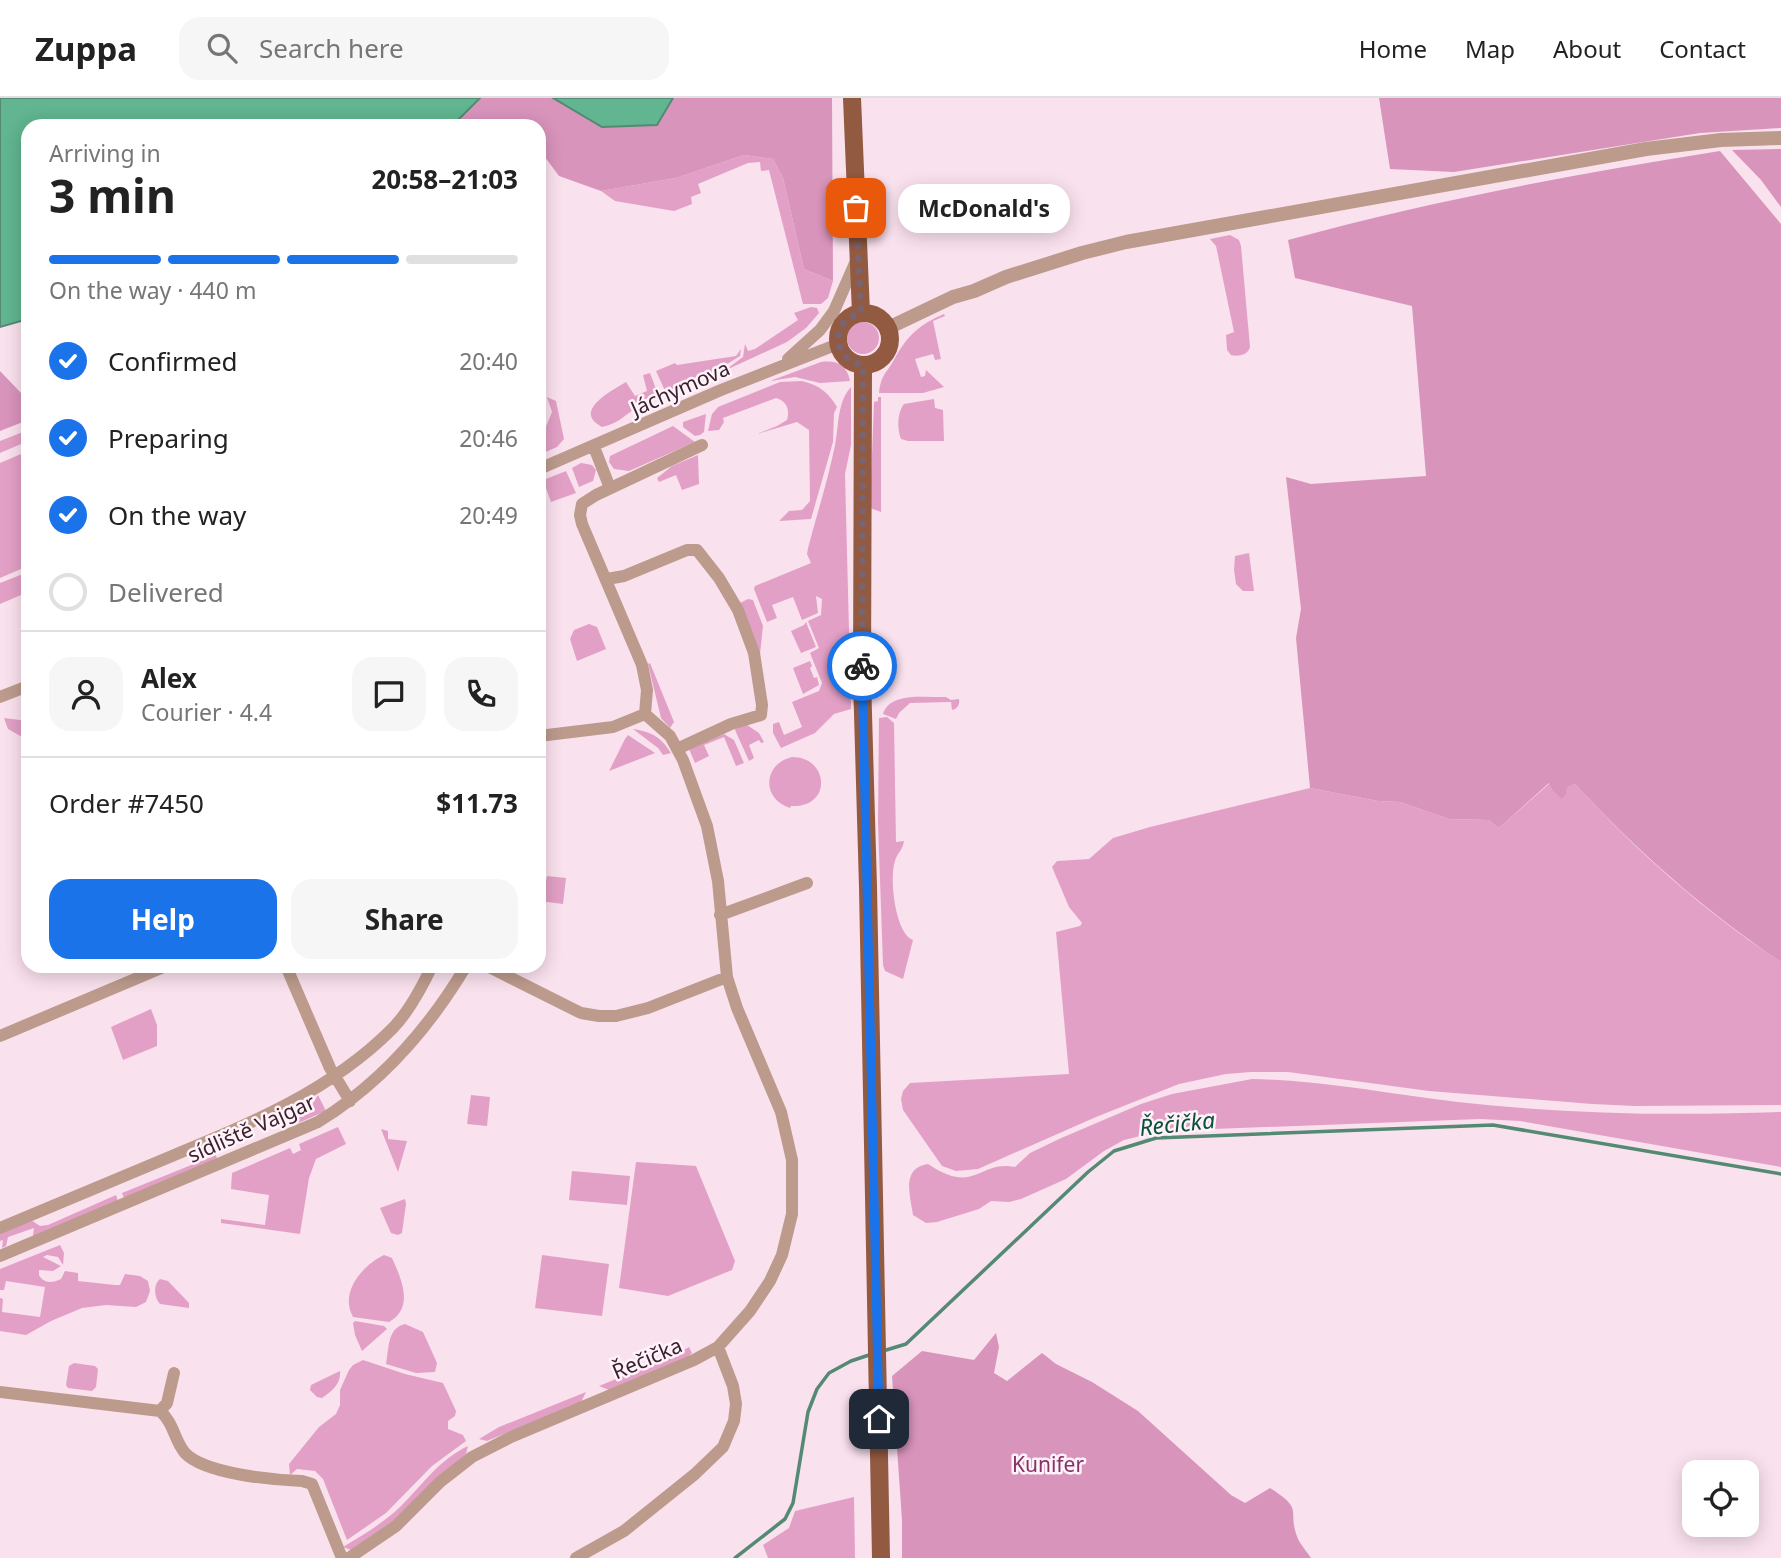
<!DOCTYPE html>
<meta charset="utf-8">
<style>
:root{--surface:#fff;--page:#f6f6f6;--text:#222;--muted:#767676;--line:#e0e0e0;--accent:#1a73e8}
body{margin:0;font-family:"Noto Sans",sans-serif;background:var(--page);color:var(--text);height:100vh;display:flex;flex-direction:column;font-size:26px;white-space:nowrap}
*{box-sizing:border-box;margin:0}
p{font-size:23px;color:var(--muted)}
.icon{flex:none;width:38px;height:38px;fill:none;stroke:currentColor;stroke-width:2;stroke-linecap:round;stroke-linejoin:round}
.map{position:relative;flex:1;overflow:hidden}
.details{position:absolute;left:21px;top:21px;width:525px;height:854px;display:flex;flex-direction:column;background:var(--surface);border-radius:21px;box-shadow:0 4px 18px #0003}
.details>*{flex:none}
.fabs{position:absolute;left:1682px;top:1362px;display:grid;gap:14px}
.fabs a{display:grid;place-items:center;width:77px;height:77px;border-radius:14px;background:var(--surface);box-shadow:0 4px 18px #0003;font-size:35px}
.pin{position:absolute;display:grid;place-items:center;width:60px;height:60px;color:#fff;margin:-30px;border-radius:14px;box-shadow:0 4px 10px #0006}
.courier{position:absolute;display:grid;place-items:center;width:70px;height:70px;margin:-35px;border:5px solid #1a73e8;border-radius:50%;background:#fff;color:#222;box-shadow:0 2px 9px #0007}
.bubble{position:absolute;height:49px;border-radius:21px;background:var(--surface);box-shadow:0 4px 18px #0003;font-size:23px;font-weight:700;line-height:49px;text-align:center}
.headline em{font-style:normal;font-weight:700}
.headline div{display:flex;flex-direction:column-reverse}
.headline{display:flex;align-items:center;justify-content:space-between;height:119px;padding:0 28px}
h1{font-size:46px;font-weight:700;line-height:52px}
.bar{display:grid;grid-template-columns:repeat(4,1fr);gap:10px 7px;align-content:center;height:84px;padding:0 28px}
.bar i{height:9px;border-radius:5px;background:var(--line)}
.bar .current{background:var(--accent)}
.bar p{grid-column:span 4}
.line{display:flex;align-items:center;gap:18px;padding:0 28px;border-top:2px solid var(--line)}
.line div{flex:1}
.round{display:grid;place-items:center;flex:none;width:74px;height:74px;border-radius:21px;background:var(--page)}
ol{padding:0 28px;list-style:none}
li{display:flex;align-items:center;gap:21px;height:77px}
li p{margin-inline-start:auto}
li .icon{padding:7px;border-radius:50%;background:var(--accent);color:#fff;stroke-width:4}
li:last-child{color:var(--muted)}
li i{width:38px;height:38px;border:4px solid var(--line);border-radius:50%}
.primary-button{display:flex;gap:14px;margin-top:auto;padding:14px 28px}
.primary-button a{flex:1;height:80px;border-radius:21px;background:var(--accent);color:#fff;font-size:28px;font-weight:700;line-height:80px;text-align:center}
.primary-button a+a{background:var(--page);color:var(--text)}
header{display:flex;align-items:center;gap:42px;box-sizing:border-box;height:98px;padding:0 35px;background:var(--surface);border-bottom:2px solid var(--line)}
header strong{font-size:33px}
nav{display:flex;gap:38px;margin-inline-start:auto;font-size:24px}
.search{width:490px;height:63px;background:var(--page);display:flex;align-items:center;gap:18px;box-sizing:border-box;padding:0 24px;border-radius:21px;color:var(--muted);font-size:26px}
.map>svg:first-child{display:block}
.green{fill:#e3a0c6}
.forest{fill:#d994bc}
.water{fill:#61b591;stroke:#548973;stroke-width:2}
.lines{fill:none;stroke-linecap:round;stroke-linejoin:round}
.stream{stroke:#548973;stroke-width:3.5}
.minor{stroke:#bc9b8d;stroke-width:12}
.tertiary{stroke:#bc9b8d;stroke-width:14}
.primary{stroke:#925a41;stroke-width:18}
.done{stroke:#7b6471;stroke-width:7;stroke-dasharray:0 12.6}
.route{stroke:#1a73e8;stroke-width:9}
.labels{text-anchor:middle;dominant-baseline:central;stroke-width:5;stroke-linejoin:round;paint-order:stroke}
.street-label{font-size:21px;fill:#37212e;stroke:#fff2f9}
.park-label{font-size:21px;fill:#833266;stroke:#fff2f9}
.water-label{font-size:23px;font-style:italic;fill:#0b5039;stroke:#fff2f9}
</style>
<header>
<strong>Zuppa</strong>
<div class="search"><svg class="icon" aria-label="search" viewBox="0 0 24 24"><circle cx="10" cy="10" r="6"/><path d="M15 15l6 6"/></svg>Search here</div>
<nav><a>Home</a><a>Map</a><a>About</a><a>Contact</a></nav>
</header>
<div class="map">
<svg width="1781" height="1460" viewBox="0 0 1781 1460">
<rect width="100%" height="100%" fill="#fae1ee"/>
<path class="green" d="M744,57L773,61L783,80L804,171L833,183L828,200L821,206H803L769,72L761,73L760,64L748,65L698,86L701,95L691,99L692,106L674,113L615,103L601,93L676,80Z
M1230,137L1239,142L1241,148L1250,249C1248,257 1238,259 1231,257L1227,252L1226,237L1234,234L1216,148L1210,141Z
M811,209L817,210L819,215L806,230L787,244L724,273L743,259L745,246L748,253L755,251L798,222L794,215Z
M944,216L945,218L933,223L941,261L935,262L933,256L915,261L921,279L925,278L926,272L944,289L923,295H879C881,276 887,275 895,260C907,238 920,226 944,216Z
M847 240a16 16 0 1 1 32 0a16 16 0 1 1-32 0Z
M741,251L740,258L716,273L666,295L656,273L675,265L677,267L736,258Z
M821,264C837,262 847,267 850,283L820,285L795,279L770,283Z
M650,275L659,299L650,303L648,300L637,305L639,308C626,316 618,326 602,329C571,313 613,292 626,284L635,298L647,293L643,277Z
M802,283C819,287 828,294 837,309L834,315L833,344L811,421L779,423L789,413L802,412L810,403L809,332L797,324L757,336L777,328L787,322C790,312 787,303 776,300L723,320L724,324L719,332L708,333L712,316L718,309L780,284Z
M851,289V347L845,376L851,611L834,616L815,635L781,650L773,635V626L779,624L784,637L802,629L792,604L819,593L822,585L810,555L819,550L808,523L821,517L822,501L816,498L818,515L802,522L793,499L772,507L777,520L767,524L754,491L755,488L811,465L807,456L808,450C817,416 828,382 835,347C839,328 837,304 851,289Z
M547,299L556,303L564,341L557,349L539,357V333L545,331L552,314Z
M878,299H881V414L870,410L874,304L878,303Z
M934,301L935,310L943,312L944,343H908L901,341C897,331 897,315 904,306Z
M706,316L704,334L700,337L695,338L683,329V324Z
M673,328L695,344L629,373L614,371L609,364L610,358Z
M28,332V343L0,355V343Z
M28,353V468L0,480V365Z
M698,357L699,386L682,392L676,377L659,384L657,380L672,368Z
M581,365L592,367L596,372L593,383L579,389L572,370Z
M566,373L576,395L551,404L546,390V381Z
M1249,455L1254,493H1243L1236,486L1234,472L1235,458Z
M28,474V494L0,506V485Z
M748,501L753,502L763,528L760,556L738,506Z
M806,524L816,549L801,555L791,533L804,527Z
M589,526L597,529L606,551L577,563L570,541L574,532Z
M810,563L812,568L810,570L814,580L817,579L819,587L803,596L793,570Z
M650,565L674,624L670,630L661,620L648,566Z
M946,599L951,602L959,601C960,607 957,611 952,612L951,604L910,605L899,615L896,621L883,616C890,593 927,600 946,599Z
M887,619L894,625L896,744L904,743C903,752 897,755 895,763C889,779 895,836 913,842L903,881L885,873L883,867L878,725L879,620Z
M4,620L28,623V650L24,640L8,631Z
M747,627L759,635L764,644L761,645L759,642L749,647L754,660L749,663L735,632L737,629Z
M633,631C652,634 661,639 671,655L663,657L658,650Z
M724,636L734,642L744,665L736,668L724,639L704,647L709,658L695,665L689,651Z
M628,637L655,655L609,673L625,641Z
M792,659C830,659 832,711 791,708L790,710C761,701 763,666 792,659Z
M1550,685L1552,692L1575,686C1636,753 1705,814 1781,864V1007L1635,1008L1592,1006L1429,993L1288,974H1251L1226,976L1179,986L1096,1019L978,1071L956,1073L942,1068L903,1012L901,1001L903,993L910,985L1069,976L1056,834L1080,828L1082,825L1069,809L1052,769L1057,763L1089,761L1113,740L1150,729L1310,690L1378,703L1400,704L1449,721L1488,722L1499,730Z
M547,778L566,780L563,806L539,803V782L546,783Z
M151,911L157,927V948L123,962L111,929Z
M1252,981C1321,982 1389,996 1458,1004C1565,1016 1673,1018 1781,1014V1069L1520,1023L1480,1021L1161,1033L1124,1042L1104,1053L1066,1081L1021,1101L1009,1104L991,1103L979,1111L937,1124L926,1125L913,1117C910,1097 901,1070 928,1066C976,1098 978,1062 1015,1069L1030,1055L1059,1041L1141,1006L1172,996Z
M318,997L326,1013L296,1026L300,1018L292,1020L294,1010L297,1009V1016L310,1010Z
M471,997L490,999L487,1028L467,1026Z
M338,1029L346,1046L316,1061L309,1080L300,1136L221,1125V1121L265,1127L269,1097L231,1091L232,1075L290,1050L293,1056L301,1052L299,1046Z
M381,1031L388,1033V1041L407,1043L398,1074Z
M216,1057L217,1061L124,1100L122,1095Z
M636,1064L696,1068L735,1163L732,1172L668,1198L619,1190Z
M572,1073L630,1078L627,1107L569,1102Z
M116,1097L118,1103L33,1138L34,1130L8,1139L6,1148L2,1150L3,1142L0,1143V1134L31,1122L40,1128L48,1127Z
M405,1101L406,1106L402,1135L398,1137L391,1135L380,1110Z
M60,1147L64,1155L63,1167L58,1159L47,1157L43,1159L61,1168L53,1173L39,1172V1177C44,1186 52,1185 61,1181L65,1173L78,1175V1183L115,1187H120L125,1176L140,1178L148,1183L150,1193L146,1204L136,1209L106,1207L82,1210L51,1223L26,1237L0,1233V1200L3,1201L2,1214L40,1219L45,1189L6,1183L4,1192H0V1171Z
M384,1157L392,1160C401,1180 415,1210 389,1224L353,1219C339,1194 363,1167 384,1157Z
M542,1157L609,1166L602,1218L535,1210Z
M160,1181L168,1183L189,1205V1210L160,1206C154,1200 153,1186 160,1181Z
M355,1223L384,1228L387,1231L362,1253L355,1237L353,1225Z
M405,1226L423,1234L437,1265L435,1274L416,1275L386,1266C389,1251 387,1230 405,1226Z
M689,1249L692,1255L688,1259L609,1292L599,1288L679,1255Z
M363,1262L405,1276L443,1285L456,1313L455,1318L448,1323V1331L463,1337L466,1343L432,1368L386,1415L347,1442L323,1381L315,1373L297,1371L290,1377L289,1366L319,1329L336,1316L340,1307V1292L349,1272L353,1267Z
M74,1265L95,1268L98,1271L96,1289L92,1293L68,1290L66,1287L69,1268Z
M340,1273C341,1286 332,1293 322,1300L317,1299L310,1292L311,1287Z
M586,1294L581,1304L571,1309L494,1340L487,1343L479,1341L499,1329Z
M468,1348L466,1356L402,1417L351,1452L343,1449C363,1437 385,1424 402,1407C423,1386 440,1361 468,1348Z
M854,1399L855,1460H768L763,1447L789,1430L795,1413Z"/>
<path class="forest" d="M480,0H553L602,29L657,27L673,0H832L833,183L804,171L783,80L773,61L744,57L676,80L601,93L559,78L539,51V28H452Z
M1379,0H1781V30L1700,35L1454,74L1390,71Z
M1781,51V109L1761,82L1732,52Z
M1720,53L1781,126V864C1705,813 1637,753 1575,686L1567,689L1566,696L1562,701L1552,692L1549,685L1499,730L1488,722L1449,721L1400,704L1378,703L1310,690L1296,540L1301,511L1286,379L1311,386L1426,378L1412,208L1295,180L1288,142C1430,103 1575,76 1720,53Z
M0,273L22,296L28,294V322L0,333Z
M996,1235L999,1249L994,1275L1007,1283L1042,1255L1056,1266L1092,1284L1138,1313L1231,1397L1245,1405L1270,1390C1306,1413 1286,1411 1298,1441C1301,1447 1307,1454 1311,1460H902V1422L892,1278L922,1253L974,1262Z"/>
<path class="water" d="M0,0H480L452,28H28V221L0,229Z
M553,0H673L657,27L602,29Z"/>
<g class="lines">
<path class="stream" d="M883,1253L906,1246L1088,1074L1114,1053L1156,1040L1493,1027L1781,1076
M735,1460L785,1421L793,1405L808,1314L817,1291L829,1275L851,1263L872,1256"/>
<path class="minor" d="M788,261L820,232L834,213L856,163
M594,349L610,390
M539,371L721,292L838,246
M607,481L624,478L687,452H697L719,480L738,512L754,555L762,607L761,617L731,626L677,651
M0,599L28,588
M539,638L613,629L645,616L647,592L642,567L582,426L580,417L582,406L596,397L702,347
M720,817L807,785
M286,868L330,970L350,1003
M487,868L581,915L599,918H616L648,910L727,879
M0,938L166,868
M0,1130C57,1106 115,1082 172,1058C252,1025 330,993 392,931C409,914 422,889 432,868
M0,1158L318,1024C380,986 429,930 466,868
M0,1294L160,1313C174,1325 174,1342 185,1355C205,1376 273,1382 302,1383L312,1386L342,1460
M160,1313L167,1305L174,1275
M349,1460L396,1428L440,1384L472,1359L511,1339L694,1262L718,1249L750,1213L770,1183L782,1157L792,1116V1062L781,1014L737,910L727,879L718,783L707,728L683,662L670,638L645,616
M576,1460L624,1433L695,1376L723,1349L734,1323L736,1306L733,1288L718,1249"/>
<path class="tertiary" d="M888,230L953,199L974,193L1006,179L1082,155L1126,144L1646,51L1721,42L1781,40"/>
<path class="primary" d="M852,0L861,215
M838 241a26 26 0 1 1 52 0a26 26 0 1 1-52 0Z
M863,267L862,581L868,789L881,1460"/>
</g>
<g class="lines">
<path class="done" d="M856,110L861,215C829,223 831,261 863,267L862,568"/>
<path class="route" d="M862,568L879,1321"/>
</g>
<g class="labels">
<g class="street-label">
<text transform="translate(680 290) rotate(-24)">Jáchymova</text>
<text transform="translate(251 1030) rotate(-24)">sídliště Vajgar</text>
<text transform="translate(647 1260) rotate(-23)">Řečička</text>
</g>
<g class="park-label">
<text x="1048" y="1366">Kunifer</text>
</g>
<g class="water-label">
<text transform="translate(1177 1025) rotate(-6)">Řečička</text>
</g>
</g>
</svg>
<div class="fabs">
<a><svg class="icon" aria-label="locate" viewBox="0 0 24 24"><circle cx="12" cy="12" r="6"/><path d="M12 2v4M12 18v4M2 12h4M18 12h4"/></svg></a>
</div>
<div class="pin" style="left:856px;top:110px;background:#ea580c"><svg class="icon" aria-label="bag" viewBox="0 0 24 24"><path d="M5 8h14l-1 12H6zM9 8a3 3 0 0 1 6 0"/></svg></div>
<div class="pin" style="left:879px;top:1321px;background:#1f2937"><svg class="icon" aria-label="home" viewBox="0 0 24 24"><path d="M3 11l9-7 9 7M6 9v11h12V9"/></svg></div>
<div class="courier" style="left:862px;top:568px"><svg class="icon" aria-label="bike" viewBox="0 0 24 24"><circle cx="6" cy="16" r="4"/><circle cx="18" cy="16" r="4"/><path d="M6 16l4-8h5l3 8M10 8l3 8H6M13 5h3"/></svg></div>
<div class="bubble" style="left:898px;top:86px;width:172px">McDonald's</div>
<section class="details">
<div class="headline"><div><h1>3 min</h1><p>Arriving in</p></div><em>20:58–21:03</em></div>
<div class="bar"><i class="current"></i><i class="current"></i><i class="current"></i><i></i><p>On the way · 440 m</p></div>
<ol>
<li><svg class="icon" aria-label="check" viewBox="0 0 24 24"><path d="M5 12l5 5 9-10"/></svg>Confirmed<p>20:40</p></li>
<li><svg class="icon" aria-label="check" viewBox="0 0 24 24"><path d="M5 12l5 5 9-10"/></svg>Preparing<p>20:46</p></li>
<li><svg class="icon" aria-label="check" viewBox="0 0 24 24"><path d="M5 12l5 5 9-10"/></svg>On the way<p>20:49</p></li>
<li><i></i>Delivered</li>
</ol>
<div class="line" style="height:126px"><a class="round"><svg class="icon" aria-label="person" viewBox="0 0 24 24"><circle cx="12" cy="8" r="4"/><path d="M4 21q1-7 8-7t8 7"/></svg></a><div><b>Alex</b><p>Courier · 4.4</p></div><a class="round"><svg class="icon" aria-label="chat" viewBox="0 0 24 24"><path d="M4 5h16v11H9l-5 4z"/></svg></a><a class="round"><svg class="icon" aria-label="phone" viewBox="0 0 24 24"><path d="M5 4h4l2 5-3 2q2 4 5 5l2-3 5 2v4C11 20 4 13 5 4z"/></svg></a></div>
<div class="line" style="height:91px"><div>Order #7450</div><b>$11.73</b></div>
<div class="primary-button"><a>Help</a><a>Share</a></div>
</section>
</div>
